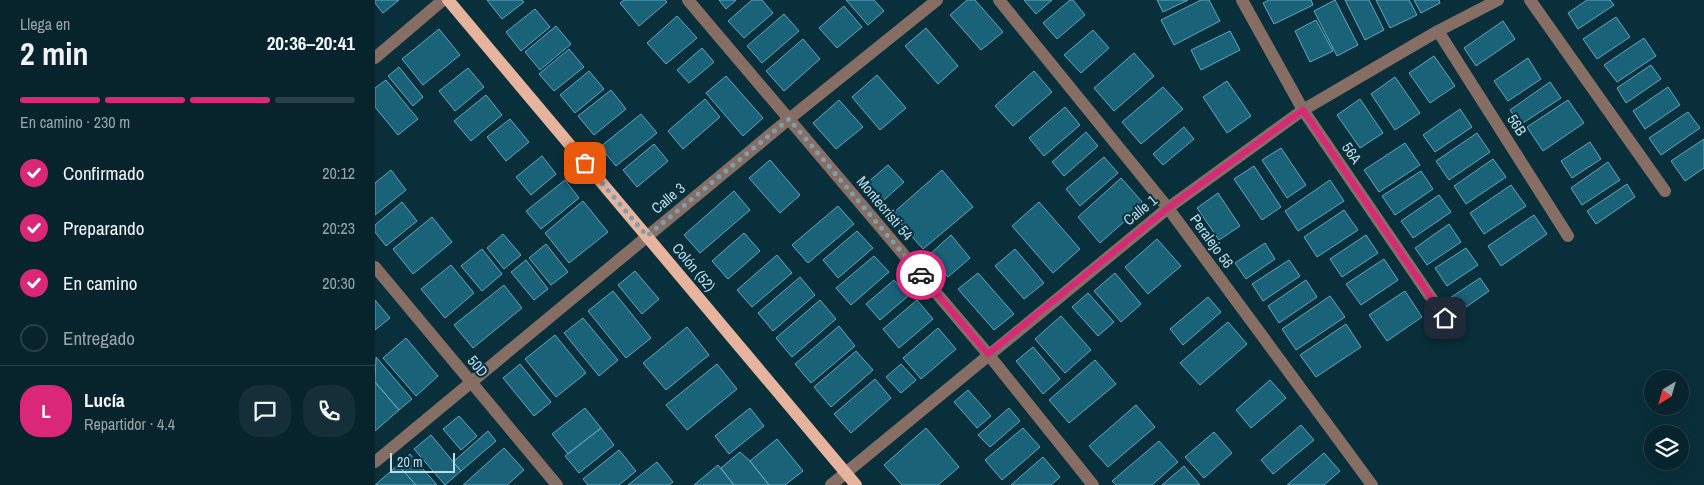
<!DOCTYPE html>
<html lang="es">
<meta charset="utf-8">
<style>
:root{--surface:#07232c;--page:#152f38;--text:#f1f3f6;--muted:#98a4a9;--line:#284048;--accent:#db2777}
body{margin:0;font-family:"Archivo Narrow",sans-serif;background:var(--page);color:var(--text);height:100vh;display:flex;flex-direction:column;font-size:19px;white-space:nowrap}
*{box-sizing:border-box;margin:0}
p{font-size:16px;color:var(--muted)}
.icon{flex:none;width:28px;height:28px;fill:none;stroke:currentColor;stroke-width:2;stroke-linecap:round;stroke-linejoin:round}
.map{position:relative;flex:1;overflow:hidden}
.details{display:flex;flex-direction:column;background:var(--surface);width:375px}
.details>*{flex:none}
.needle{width:32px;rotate:217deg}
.buttons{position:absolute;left:1269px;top:370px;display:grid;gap:10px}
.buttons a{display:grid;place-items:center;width:45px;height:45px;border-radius:50%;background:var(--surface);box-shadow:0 5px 20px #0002,0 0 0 1px var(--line);font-size:25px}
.scale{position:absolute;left:15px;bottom:12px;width:65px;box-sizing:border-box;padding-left:5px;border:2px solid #bcdce9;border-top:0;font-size:14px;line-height:18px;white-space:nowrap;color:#bcdce9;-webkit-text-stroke:4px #092f3b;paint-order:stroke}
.pin{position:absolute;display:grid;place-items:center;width:42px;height:42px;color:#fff;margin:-21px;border-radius:10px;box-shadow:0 2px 8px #0006}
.courier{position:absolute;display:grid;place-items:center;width:50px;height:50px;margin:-25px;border:4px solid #db2777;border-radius:50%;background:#fff;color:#222;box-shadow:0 1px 6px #0007}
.overview em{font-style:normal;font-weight:800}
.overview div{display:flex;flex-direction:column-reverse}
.overview{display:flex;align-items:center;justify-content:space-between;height:85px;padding:0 20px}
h1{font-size:32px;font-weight:800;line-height:38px}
.bar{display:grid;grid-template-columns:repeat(4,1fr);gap:8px 5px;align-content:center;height:60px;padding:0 20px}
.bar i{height:6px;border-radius:4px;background:var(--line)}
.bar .on{background:var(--accent)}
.bar p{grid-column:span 4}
.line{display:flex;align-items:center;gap:12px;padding:0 20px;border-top:1px solid var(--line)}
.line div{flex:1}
.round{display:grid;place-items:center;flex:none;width:52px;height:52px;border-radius:20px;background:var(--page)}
ol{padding:0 20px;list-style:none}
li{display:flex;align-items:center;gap:15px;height:55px}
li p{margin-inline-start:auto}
li .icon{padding:5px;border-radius:50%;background:var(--accent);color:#fff;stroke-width:4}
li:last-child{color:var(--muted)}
li i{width:28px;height:28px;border:2px solid var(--line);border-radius:50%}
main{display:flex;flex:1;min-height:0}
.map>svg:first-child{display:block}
.building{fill:#196278;stroke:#63a7bf}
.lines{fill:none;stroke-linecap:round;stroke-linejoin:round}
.minor{stroke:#876e65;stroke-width:12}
.major{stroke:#e5b39e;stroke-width:12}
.done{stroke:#7d9fac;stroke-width:5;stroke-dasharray:0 9}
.route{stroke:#db2777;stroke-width:6}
.labels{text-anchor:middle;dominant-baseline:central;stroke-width:4;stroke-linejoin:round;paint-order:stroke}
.street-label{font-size:15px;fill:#bcdce9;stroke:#092f3b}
</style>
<main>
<section class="details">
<div class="overview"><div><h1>2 min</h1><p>Llega en</p></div><em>20:36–20:41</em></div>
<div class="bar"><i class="on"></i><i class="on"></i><i class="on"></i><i></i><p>En camino · 230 m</p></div>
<ol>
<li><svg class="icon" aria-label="check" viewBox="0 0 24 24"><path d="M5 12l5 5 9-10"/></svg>Confirmado<p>20:12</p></li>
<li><svg class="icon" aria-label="check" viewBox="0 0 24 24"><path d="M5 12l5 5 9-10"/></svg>Preparando<p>20:23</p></li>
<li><svg class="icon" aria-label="check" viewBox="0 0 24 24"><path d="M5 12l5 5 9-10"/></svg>En camino<p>20:30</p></li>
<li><i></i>Entregado</li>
</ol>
<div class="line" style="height:90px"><b class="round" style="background:var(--accent);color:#fff">L</b><div><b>Lucía</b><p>Repartidor · 4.4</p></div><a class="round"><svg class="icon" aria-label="chat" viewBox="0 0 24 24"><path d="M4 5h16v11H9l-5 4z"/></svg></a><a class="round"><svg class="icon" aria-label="phone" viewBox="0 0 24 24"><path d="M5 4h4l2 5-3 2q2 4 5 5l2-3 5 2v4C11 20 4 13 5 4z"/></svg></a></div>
</section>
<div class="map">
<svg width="1329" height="485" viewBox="0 0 1329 485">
<rect width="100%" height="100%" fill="#092f3b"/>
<path class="building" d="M0,0H24L8,13L0,3Z
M112,0H147L149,2L127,19Z
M249,0H290L292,2L264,26L245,3Z
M344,0H361L351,9Z
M377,0H387L398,13L369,38L353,21Z
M471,0H499L509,11L493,25Z
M592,0H600L628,32L606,50L575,15Z
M649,0H677L661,14Z
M695,0H698L710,15L682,39L668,23Z
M782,0H813L788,12Z
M826,0H834L845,21L799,45L786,20Z
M894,0H936L938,5L899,24L888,3Z
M960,0L983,45L962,56L939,11Z
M970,0H994L1009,30L990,40Z
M1001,0H1034L1042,15L1015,28Z
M1039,0H1064L1065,3L1046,13Z
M1212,0H1235L1239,5L1203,29L1193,13Z
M469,6L487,27L462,48L444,28Z
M160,9L175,27L146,51L131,32Z
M409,14L424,31L387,63L372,46Z
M302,16L322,38L291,64L272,43Z
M1241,17L1255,37L1222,59L1208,39Z
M941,20L958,51L935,62L920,31Z
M1128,21L1140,39L1101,66L1089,48Z
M181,26L196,44L165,70L150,52Z
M551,28L583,66L563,84L530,46Z
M64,29L85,55L48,85L27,59Z
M718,30L734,48L706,73L689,55Z
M855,31L865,50L826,70L816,50Z
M1269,38L1281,56L1242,82L1229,65Z
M428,39L445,59L409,91L391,71Z
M327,48L339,62L314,83L302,70Z
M194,49L209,67L179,91L164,74Z
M759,53L779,76L739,111L719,88Z
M1059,56L1080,86L1055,103L1034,73Z
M1153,58L1166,79L1133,101L1119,81Z
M1276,65L1286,79L1251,103L1242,88Z
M24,67L48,97L38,106L13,76Z
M93,68L109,87L80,111L64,91Z
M214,71L229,89L200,113L185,95Z
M659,71L677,92L638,126L620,106Z
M502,75L531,108L505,130L477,97Z
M351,76L388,118L368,136L331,93Z
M1020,77L1045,113L1020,130L996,94Z
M11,80L43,119L23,135L0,107V88Z
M852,81L876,116L852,133L828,97Z
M1175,82L1186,98L1145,125L1135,110Z
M788,87L808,109L766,144L747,122Z
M1293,87L1305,105L1270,129L1258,111Z
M236,90L251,109L219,135L203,116Z
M111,95L127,115L96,141L79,121Z
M330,99L345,117L308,149L293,131Z
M985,99L1008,133L985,148L962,115Z
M464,100L488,127L461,149L438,123Z
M1193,100L1209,123L1168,151L1152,127Z
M690,107L705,125L669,156L654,138Z
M1085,109L1097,127L1060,152L1048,135Z
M1313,112L1325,128L1286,155L1274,138Z
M266,114L282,133L241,166L225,147Z
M135,119L154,142L131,161L112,137Z
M809,127L819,139L788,165L778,154Z
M711,132L723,146L689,176L677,162Z
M1102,133L1115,152L1074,180L1061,161Z
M1329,139V168L1310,181L1296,161Z
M1215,142L1226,159L1197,178L1186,161Z
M1030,143L1045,165L1004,192L989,170Z
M279,144L293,161L262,187L248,170Z
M906,148L931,185L912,198L887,160Z
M167,156L181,174L156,195L141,177Z
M729,157L743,173L705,206L691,189Z
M1118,159L1131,177L1091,204L1079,186Z
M395,160L425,195L405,213L374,178Z
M1233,162L1245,180L1207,205L1196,188Z
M513,165L529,182L508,201L492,183Z
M879,166L906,207L887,220L859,179Z
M16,170L31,190L0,215V183Z
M567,170L598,207L548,249L517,214Z
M1046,171L1058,189L1020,215L1007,196Z
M746,178L769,204L725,243L703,217Z
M190,180L204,198L166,229L151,211Z
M955,180L969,201L923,231L910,211Z
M1252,184L1260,197L1221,224L1212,211Z
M1136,185L1151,206L1109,234L1095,213Z
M359,191L375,210L325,253L309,235Z
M843,193L865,226L844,240L822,208Z
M1064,195L1076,212L1038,238L1026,221Z
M208,201L233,232L194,263L170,233Z
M27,202L42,221L11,246L0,232V225Z
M664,202L705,249L678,273L637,226Z
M463,206L479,224L433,263L417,245Z
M969,210L983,230L942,257L929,237Z
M1159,215L1172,234L1126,266L1113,246Z
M57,217L77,242L38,274L18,249Z
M1074,224L1086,242L1052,265L1040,248Z
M482,231L498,248L463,278L448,260Z
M369,233L385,251L353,279L337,261Z
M128,234L146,255L129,269L112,248Z
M576,235L595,258L573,277L554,255Z
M991,235L1003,253L967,277L955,259Z
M782,239L806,266L773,294L750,267Z
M890,243L900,259L871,279L860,263Z
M171,244L193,272L176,285L154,258Z
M1091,248L1103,265L1072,286L1060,268Z
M107,249L127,274L107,291L86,266Z
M640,249L669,283L649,299L620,266Z
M402,255L417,273L377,307L362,290Z
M499,256L514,272L476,305L461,288Z
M1009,259L1023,280L986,305L971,284Z
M151,260L173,289L159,300L136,272Z
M914,260L925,276L888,301L877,284Z
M76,265L99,293L70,318L46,289Z
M260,271L284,299L267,314L243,285Z
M603,273L639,314L619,330L583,289Z
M740,273L766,304L746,322L719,291Z
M425,277L440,295L398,331L383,313Z
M1105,278L1114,291L1081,314L1072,300Z
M519,280L533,296L505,320L491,304Z
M931,280L942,297L904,323L893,306Z
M129,285L147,308L98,348L79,325Z
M238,291L276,338L251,358L213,311Z
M1030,291L1047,317L1012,341L994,315Z
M713,293L739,322L723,336L697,307Z
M955,296L970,317L921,350L907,329Z
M833,297L846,312L808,345L795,329Z
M0,300L15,318L0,330Z
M445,300L461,319L417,357L401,338Z
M542,300L558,319L524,348L508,329Z
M686,316L716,350L690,373L660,339Z
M208,318L243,360L224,376L189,333Z
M853,322L872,344L825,385L805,363Z
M971,324L986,347L941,377L925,355Z
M464,326L480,346L436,383L420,364Z
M312,327L334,355L291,390L268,363Z
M563,328L581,349L546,379L528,358Z
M180,335L211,373L181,397L150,359Z
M31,338L63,376L41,396L8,358Z
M658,347L685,379L668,394L641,361Z
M481,351L498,370L456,407L439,387Z
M1,357L37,399L24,410L0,382Z
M720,360L741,384L694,423L674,400Z
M145,364L176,402L159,416L128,378Z
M342,364L362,389L312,430L291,405Z
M526,364L541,380L526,393L511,377Z
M500,379L516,398L476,433L459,414Z
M895,380L911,398L876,428L861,410Z
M0,382L24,410L0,431Z
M593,390L616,416L602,428L579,402Z
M761,405L780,427L733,467L714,446Z
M210,408L226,428L193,454L177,434Z
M375,408L389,426L354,454L340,436Z
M634,408L645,421L615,447L603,435Z
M84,416L102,436L86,450L68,429Z
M926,425L939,440L898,474L886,460Z
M226,428L239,445L204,473L190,456Z
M551,428L584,467L563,485H527L509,465Z
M648,428L665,447L627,480L610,460Z
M113,431L121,441L86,471L78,462Z
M839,432L857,453L829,478L810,457Z
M56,435L86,471L70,485L39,449Z
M402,439L428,471L410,485H394L375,461Z
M784,441L803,462L777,485H741L737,481Z
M129,448L149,470L132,485H88Z
M244,450L261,471L244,485H213L208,479Z
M365,452L375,461L394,485H359L346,468Z
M949,453L965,471L949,485H912Z
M35,454L62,485H41L23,465Z
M668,457L685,477L676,485H636Z
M282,462L298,482L294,485H253Z
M23,465L41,485H0Z
M343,465L359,485H319Z
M809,466L825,485H787Z"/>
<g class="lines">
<path class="minor" d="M313,0L613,354L718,485
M624,0L793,208L997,485
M867,0L928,110L1070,318
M1155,0L1290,191
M1063,31L1193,236
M0,58L68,0
M0,267L182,485
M0,462L414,119L562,0
M456,485L793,208L928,110L1063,31L1123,0"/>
<path class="major" d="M73,0L481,485"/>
</g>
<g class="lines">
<path class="done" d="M210,163L272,236L414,119L546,275"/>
<path class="route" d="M546,275L613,354L793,208L928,110L1070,318"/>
</g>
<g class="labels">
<g class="street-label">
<text transform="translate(1142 125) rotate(57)">56B</text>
<text transform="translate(977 153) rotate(56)">56A</text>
<text transform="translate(293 198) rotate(-40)">Calle 3</text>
<text transform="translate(510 208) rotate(50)">Montecristi 54</text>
<text transform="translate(765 210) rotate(-39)">Calle 1</text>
<text transform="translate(837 241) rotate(54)">Peralejo 56</text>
<text transform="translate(319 267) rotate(50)">Colón (52)</text>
<text transform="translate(103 366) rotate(50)">50D</text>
</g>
</g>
</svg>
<div class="buttons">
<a><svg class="needle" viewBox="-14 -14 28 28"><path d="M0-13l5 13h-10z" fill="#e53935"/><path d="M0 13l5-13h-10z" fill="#98a4a9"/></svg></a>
<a><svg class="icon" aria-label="layers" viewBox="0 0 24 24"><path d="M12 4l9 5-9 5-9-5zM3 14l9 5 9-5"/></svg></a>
</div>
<div class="scale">20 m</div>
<div class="pin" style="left:210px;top:163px;background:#ea580c"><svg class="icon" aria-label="bag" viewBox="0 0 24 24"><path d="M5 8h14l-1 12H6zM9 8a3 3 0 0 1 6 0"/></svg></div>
<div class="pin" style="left:1070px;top:318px;background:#1f2937"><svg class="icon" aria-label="home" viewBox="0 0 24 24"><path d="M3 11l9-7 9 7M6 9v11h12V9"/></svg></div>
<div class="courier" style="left:546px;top:275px"><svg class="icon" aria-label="car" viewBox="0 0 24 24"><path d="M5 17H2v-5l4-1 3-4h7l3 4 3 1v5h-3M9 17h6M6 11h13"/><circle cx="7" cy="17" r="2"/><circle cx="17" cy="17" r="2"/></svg></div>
</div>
</main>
